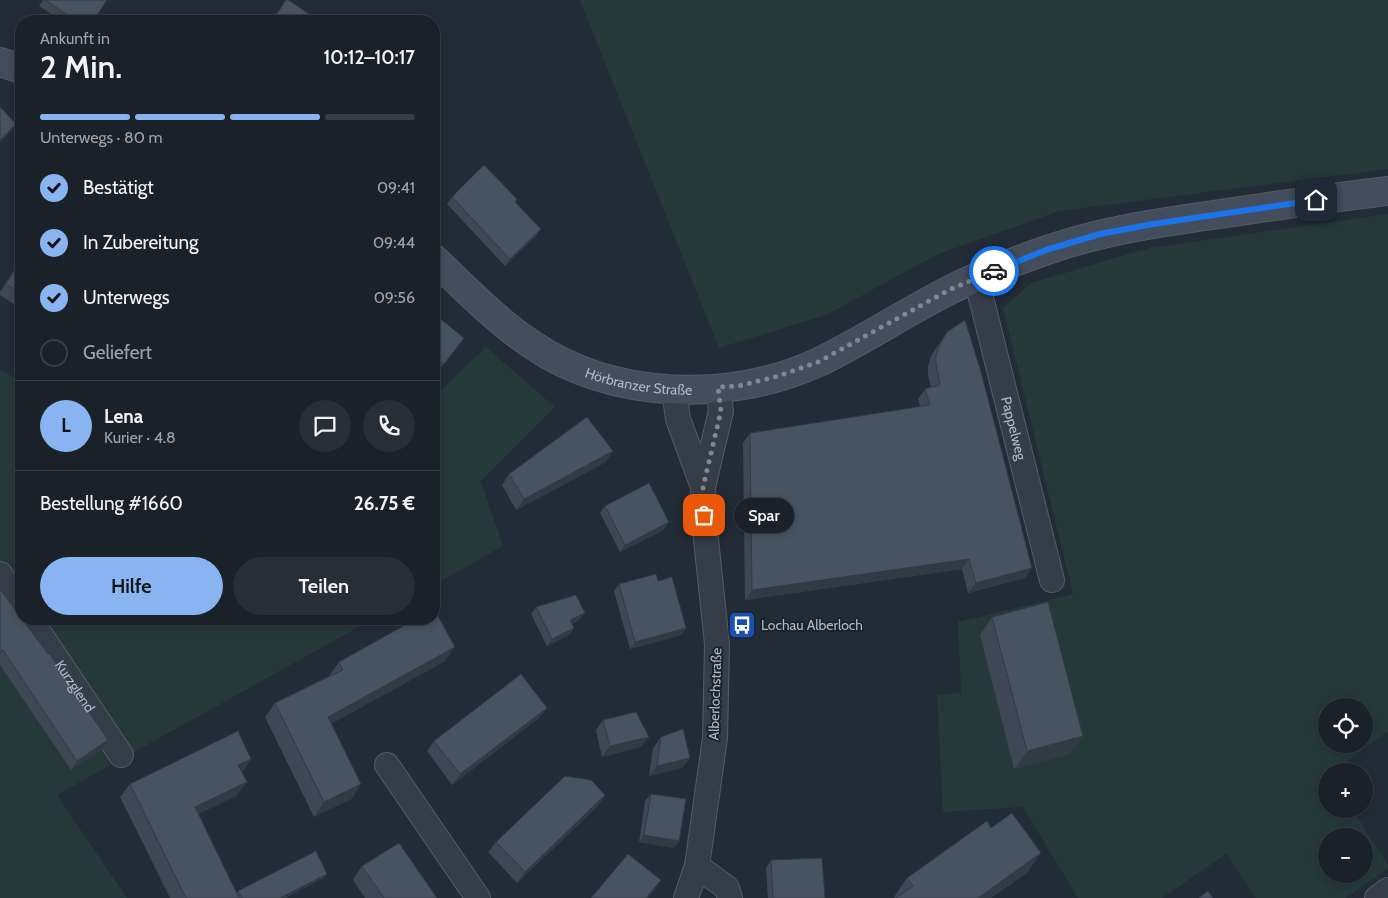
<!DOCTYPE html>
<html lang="de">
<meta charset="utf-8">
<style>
:root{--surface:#1a2129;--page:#272e35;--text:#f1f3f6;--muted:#9fa3a8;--line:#383e46;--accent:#88b4f2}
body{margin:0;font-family:Cabin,sans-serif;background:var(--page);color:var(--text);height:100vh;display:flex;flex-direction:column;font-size:19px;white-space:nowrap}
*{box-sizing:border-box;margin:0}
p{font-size:16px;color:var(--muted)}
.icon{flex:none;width:28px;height:28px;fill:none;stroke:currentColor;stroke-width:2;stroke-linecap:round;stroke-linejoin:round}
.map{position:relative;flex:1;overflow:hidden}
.details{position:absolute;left:15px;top:15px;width:425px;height:610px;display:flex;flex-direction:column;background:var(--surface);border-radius:20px;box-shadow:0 2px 8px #0003,0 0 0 1px var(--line)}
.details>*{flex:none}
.buttons{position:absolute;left:1318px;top:698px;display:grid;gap:10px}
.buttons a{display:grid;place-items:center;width:55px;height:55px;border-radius:50%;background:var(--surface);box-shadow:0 2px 8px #0003,0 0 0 1px var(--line);font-size:25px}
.pin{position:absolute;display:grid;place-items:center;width:42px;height:42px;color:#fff;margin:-21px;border-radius:10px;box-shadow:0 2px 8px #0006}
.courier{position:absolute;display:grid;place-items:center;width:50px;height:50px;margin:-25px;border:4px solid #1a73e8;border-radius:50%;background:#fff;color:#222;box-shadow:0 1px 6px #0007}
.bubble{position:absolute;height:35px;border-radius:18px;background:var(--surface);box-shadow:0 2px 8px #0003,0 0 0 1px var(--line);font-size:16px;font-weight:600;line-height:35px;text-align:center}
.headline em{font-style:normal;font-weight:600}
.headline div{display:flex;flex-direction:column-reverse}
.headline{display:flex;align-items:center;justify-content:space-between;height:85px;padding:0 25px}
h1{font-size:32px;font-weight:600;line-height:38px}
.bar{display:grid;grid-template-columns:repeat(4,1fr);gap:8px 5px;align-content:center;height:60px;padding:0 25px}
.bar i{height:6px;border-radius:4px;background:var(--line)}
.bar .active{background:var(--accent)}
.bar p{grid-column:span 4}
.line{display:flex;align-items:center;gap:12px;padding:0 25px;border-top:1px solid var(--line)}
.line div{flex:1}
.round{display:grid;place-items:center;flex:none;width:52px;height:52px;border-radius:26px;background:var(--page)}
ol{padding:0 25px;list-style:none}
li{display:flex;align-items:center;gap:15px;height:55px}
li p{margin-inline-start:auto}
li .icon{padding:5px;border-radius:50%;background:var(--accent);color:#111;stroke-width:4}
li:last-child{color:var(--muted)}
li i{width:28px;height:28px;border:2px solid var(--line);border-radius:50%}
.cta{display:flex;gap:10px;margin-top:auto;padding:10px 25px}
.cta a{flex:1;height:58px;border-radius:30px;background:var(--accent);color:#111;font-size:20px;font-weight:600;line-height:58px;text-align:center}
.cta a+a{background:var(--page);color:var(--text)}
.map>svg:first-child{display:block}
.green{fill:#253939;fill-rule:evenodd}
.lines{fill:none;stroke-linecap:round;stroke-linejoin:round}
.street-casing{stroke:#535c66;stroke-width:26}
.secondary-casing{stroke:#535c66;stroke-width:30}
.street{stroke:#353e48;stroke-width:24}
.secondary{stroke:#444d5b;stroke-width:28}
.wall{fill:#3e4753}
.shaded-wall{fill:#323a44}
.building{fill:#485361;stroke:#323a44}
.done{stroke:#7e8893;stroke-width:5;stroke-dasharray:0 9}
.route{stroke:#1a73e8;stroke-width:6}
.labels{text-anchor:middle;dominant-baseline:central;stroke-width:4;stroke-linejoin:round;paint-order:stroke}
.street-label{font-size:14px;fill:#b0b9c4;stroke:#1b232d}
.poi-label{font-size:14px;fill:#b0b9c4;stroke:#1b232d;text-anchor:start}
</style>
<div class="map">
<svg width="1388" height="898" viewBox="0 0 1388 898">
<rect width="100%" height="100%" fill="#222c37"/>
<path class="green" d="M580,0H1388V169L1059,211L936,255L826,315L719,348Z
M1388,214V731L1338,768V771H1326V809H1352L1388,865V868L1346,898H1256L1226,854L1162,898H1078L1023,807L943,812L937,695L961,693L958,622L1073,594L1003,308L1031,283L1149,248ZM1326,706H1364V744H1326ZM1326,836H1364V874H1326Z
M486,347L555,407L481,481L503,546L434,585V397Z
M0,369L21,382V619H373L57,795L127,898H0Z"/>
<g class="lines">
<g class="street-casing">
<g id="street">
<path id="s1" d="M976,278L1052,580"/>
<path d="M674,390L678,419L703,487L705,530L717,644L715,738L697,866L686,898"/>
<path d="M703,487L721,411L718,387"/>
<path d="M0,574L21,606"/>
<path id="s2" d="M30,619L121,755"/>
<path d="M387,765L478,898"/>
<path d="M697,866L727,888L730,898"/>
<path d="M1377,898L1388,890"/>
</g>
</g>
<g class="secondary-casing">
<g id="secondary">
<path d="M0,62L21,69"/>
<path id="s3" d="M434,259C465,288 495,320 531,344C613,400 730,403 819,362C862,341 903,314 946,292C978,275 1013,262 1047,250C1102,231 1156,223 1213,215C1272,206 1330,198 1388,191"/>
</g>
</g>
<use href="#street" class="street"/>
<use href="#secondary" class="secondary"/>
</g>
<path class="wall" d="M43,0H107L93,21H62L39,6Z
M452,197L515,202L536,236L505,266L447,204Z
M21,259V309L0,295V292Z
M434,320L464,338L438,371L434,367Z
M947,332L1025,578L968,593L962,569L745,600L743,443L750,433L920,407L918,399L925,389L931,387L928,375V366L931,356Z
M606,462L516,510L502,485L509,474Z
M605,506L664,530L620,552L600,513Z
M658,581L686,628L681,635L630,649L614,591L619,584Z
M0,589L48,654L101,750L71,770L0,665Z
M536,607L579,620L572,624L574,628L569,635L547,646L531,614Z
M992,617L1070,754L1014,769L980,635Z
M445,661L331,724L361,784L351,799L314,817L265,717L275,703L329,676L339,662Z
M547,708L539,718L452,785L427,751L434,741Z
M603,720L641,747L602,757L596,730Z
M661,737L690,758L682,768L649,776L653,748Z
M251,759L242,772L247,782L237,795L198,814L237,893L238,891L325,877L285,898H170L120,797L130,784Z
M651,794L674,848L639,842L645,801Z
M605,795L598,806L517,883L488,852L496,842Z
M991,828L1028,872L991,898H895L894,897L907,878Z
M771,860L825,898H768L766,868Z
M362,866L437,898H365L353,880Z"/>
<path class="shaded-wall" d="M16,124L11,131L0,142V140Z
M541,229L536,236L505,266L510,259Z
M613,451L606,462L516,510L524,499Z
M669,522L664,530L620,552L625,545Z
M969,559L962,569L745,600L752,590Z
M1032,568L1025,578L968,593L976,583Z
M585,613L579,620L565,627L570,620Z
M574,628L569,635L547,646L552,639Z
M686,628L681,635L630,649L635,642Z
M455,647L445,661L318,731L328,717Z
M547,708L539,718L452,785L460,774Z
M1083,736L1070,754L1014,769L1027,751Z
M649,737L641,747L602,757L610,746Z
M108,740L101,750L71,770L77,761Z
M690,758L682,768L649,776L657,766Z
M251,759L241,772L238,765Z
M247,782L237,795L185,821L195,807Z
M361,784L351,799L314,817L324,802Z
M605,795L598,806L517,883L525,872Z
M644,835L679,841L674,848L639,842Z
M1041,853L1028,872L991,898H978Z
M327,874L325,877L285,898H280Z
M661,880L654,891L648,898H646Z"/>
<path class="building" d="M45,0H107L93,21H77Z
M286,0H288L320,21H272Z
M434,91L438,93L434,100Z
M0,107L16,124L0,140Z
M484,165L517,199L515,202L541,229L510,259L452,197Z
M21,260V294L6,284Z
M437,316L464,338L444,364L434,356V320Z
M965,320L981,372L1032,568L976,583L969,559L752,590L750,433L930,405L925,389L940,385L936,364V355L939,346L947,332Z
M587,417L613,451L524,499L509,474Z
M649,483L669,522L625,545L605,506Z
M656,574L658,581L672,577L686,628L635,642L619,584Z
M0,589L48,654L49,653L108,740L77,761L3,650L0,652Z
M576,595L585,613L570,620L574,628L552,639L536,607Z
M1048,602L1083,736L1027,751L992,617Z
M434,609L455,647L328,717L361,784L324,802L275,703L343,670L339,662L416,619H434Z
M521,674L547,708L460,774L434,741Z
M636,712L649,737L610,746L603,720Z
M683,729L690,758L657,766L661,737Z
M238,731L251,759L238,765L247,782L195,807L239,898H186L130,784Z
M565,776L591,780L605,795L525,872L496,842Z
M651,794L686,799L679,841L644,835Z
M1012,813L1041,853L978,898H896L913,886L907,878L987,821L991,828Z
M399,843L437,898H384L362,866Z
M316,851L327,874L280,898H242L238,891Z
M628,854L661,880L646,898H591Z
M822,858L825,898H773L771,860Z
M1208,891L1213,898H1199Z"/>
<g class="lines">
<path class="done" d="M704,515L703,487L721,411L718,387L739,386L778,376L818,362L949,290L994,271"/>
<path class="route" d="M994,271L1046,250L1100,234L1153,224L1316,200"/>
</g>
<defs>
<g id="bus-square" transform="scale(1.4375)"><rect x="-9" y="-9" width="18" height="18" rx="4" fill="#1a4fb4" stroke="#1b232d"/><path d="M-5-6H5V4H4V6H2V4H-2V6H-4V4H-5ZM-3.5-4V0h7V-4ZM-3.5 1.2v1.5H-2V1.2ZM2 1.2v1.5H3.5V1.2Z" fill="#fff"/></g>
</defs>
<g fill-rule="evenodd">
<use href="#bus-square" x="742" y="625"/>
</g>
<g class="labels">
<g class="street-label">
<text stroke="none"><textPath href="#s3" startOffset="245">Hörbranzer Straße</textPath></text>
<text stroke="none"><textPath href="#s1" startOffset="155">Pappelweg</textPath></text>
<text stroke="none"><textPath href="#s2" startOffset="81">Kurzglend</textPath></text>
<text transform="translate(715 694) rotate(-88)">Alberlochstraße</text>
</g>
<g class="poi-label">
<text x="761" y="625">Lochau Alberloch</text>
</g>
</g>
</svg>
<div class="buttons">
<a><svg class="icon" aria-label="locate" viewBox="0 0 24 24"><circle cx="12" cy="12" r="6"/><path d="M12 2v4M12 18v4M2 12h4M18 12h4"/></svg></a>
<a>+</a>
<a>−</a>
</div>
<div class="pin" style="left:704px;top:515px;background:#ea580c"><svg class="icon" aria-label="bag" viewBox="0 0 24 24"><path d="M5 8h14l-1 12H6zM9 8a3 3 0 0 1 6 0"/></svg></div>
<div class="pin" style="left:1316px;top:200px;background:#1f2937"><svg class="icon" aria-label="home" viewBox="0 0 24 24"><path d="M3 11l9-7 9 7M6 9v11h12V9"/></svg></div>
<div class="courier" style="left:994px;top:271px"><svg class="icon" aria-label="car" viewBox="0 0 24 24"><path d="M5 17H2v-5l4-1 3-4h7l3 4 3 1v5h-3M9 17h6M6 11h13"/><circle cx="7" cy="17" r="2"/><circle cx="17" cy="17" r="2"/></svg></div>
<div class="bubble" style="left:734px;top:498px;width:60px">Spar</div>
<section class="details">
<div class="headline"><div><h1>2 Min.</h1><p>Ankunft in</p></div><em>10:12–10:17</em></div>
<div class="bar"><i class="active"></i><i class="active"></i><i class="active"></i><i></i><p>Unterwegs · 80 m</p></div>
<ol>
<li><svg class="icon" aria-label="check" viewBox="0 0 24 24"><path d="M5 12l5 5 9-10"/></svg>Bestätigt<p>09:41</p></li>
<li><svg class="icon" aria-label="check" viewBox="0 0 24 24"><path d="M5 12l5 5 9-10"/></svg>In Zubereitung<p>09:44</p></li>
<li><svg class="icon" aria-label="check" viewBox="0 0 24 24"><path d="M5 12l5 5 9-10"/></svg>Unterwegs<p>09:56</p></li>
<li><i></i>Geliefert</li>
</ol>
<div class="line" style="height:90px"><b class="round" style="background:var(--accent);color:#111">L</b><div><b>Lena</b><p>Kurier · 4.8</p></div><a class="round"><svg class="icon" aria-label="chat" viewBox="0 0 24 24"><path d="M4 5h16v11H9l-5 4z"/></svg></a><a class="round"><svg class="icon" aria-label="phone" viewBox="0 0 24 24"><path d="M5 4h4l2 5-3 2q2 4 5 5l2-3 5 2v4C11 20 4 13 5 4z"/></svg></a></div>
<div class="line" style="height:65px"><div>Bestellung #1660</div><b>26.75 €</b></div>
<div class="cta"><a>Hilfe</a><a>Teilen</a></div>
</section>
</div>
